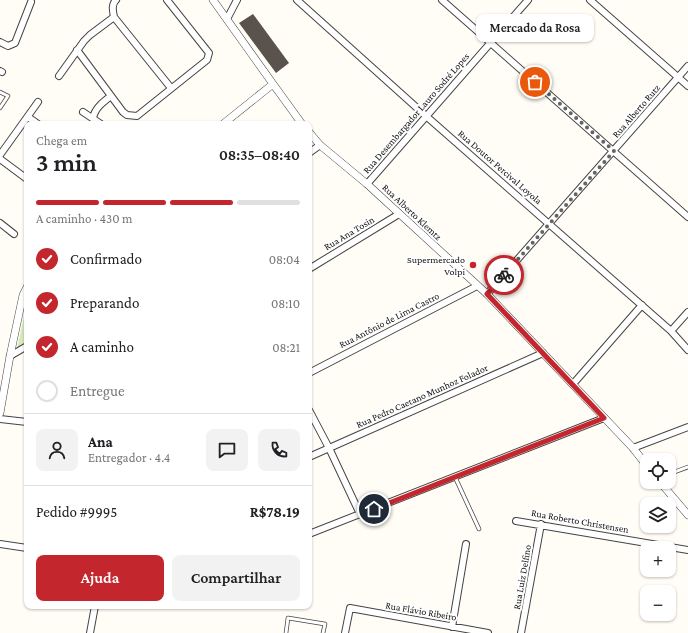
<!DOCTYPE html>
<html lang="pt">
<meta charset="utf-8">
<style>
:root{--surface:#fff;--page:#f2f2f2;--text:#202124;--muted:#757577;--line:#e0e0e0;--accent:#c4262e}
body{margin:0;font-family:"Crimson Pro",serif;background:var(--page);color:var(--text);height:100vh;display:flex;flex-direction:column;font-size:15px;white-space:nowrap}
*{box-sizing:border-box;margin:0}
p{font-size:13px;color:var(--muted)}
.icon{flex:none;width:22px;height:22px;fill:none;stroke:currentColor;stroke-width:2;stroke-linecap:round;stroke-linejoin:round}
.map{position:relative;flex:1;overflow:hidden}
.panel{position:absolute;left:24px;top:121px;width:288px;height:488px;display:flex;flex-direction:column;background:var(--surface);border-radius:8px;box-shadow:0 1px 3px #0004}
.panel>*{flex:none}
.buttons{position:absolute;left:640px;top:453px;display:grid;gap:8px}
.buttons a{display:grid;place-items:center;width:36px;height:36px;border-radius:8px;background:var(--surface);box-shadow:0 1px 3px #0004;font-size:20px}
.pin{position:absolute;display:grid;place-items:center;width:34px;height:34px;color:#fff;margin:-17px;border:2px solid #fff;border-radius:50%;box-shadow:0 1px 4px #0007}
.courier{position:absolute;display:grid;place-items:center;width:40px;height:40px;margin:-20px;border:3px solid #c4262e;border-radius:50%;background:#fff;color:#222;box-shadow:0 1px 5px #0007}
.bubble{position:absolute;height:28px;border-radius:8px;background:var(--surface);box-shadow:0 1px 3px #0004;font-size:13px;font-weight:600;line-height:28px;text-align:center}
.overview em{font-style:normal;font-weight:600}
.overview div{display:flex;flex-direction:column-reverse}
.overview{display:flex;align-items:center;justify-content:space-between;height:68px;padding:0 12px}
h1{font-size:26px;font-weight:600;line-height:30px}
.bar{display:grid;grid-template-columns:repeat(4,1fr);gap:6px 4px;align-content:center;height:48px;padding:0 12px}
.bar i{height:5px;border-radius:3px;background:var(--line)}
.bar .current{background:var(--accent)}
.bar p{grid-column:span 4}
.line{display:flex;align-items:center;gap:10px;padding:0 12px;border-top:1px solid var(--line)}
.line div{flex:1}
.round{display:grid;place-items:center;flex:none;width:42px;height:42px;border-radius:8px;background:var(--page)}
ol{padding:0 12px;list-style:none}
li{display:flex;align-items:center;gap:12px;height:44px}
li p{margin-inline-start:auto}
li .icon{padding:4px;border-radius:50%;background:var(--accent);color:#fff;stroke-width:4}
li:last-child{color:var(--muted)}
li i{width:22px;height:22px;border:2px solid var(--line);border-radius:50%}
.action{display:flex;gap:8px;margin-top:auto;padding:8px 12px}
.action a{flex:1;height:46px;border-radius:8px;background:var(--accent);color:#fff;font-size:16px;font-weight:600;line-height:46px;text-align:center}
.action a+a{background:var(--page);color:var(--text)}
.map>svg:first-child{display:block}
.green{fill:#d5ebbd}
.building{fill:#5a524d}
.lines{fill:none;stroke-linecap:round;stroke-linejoin:round}
.service-casing{stroke:#444;stroke-width:4.5}
.minor-casing{stroke:#444;stroke-width:8}
.tertiary-casing{stroke:#444;stroke-width:8}
.service{stroke:#fff;stroke-width:3}
.minor{stroke:#fff;stroke-width:6}
.tertiary{stroke:#fff;stroke-width:7}
.done{stroke:#646461;stroke-width:4;stroke-dasharray:0 7.2}
.route{stroke:#c4262e;stroke-width:5}
.poi-dot{fill:#c4262e;stroke:#fff;stroke-width:1.5}
.labels{text-anchor:middle;dominant-baseline:central;stroke-width:4;stroke-linejoin:round;paint-order:stroke}
.street-label{font-size:10px;fill:#111;stroke:#fff}
.poi-label{font-size:10px;fill:#111;stroke:#fff;text-anchor:end}
</style>
<div class="map">
<svg width="688" height="633" viewBox="0 0 688 633">
<rect width="100%" height="100%" fill="#fffdf5"/>
<path class="green" d="M27,303V341L17,348Z"/>
<path class="building" d="M253,14L289,63L276,73L239,23Z"/>
<g class="lines">
<g class="service-casing">
<path id="service" d="M0,92L8,96L0,108
M669,474L688,467
M455,477L479,529
M286,633L288,618L325,624L323,633"/>
</g>
<g class="minor-casing">
<path id="minor" d="M116,0C111,5 113,11 114,17L171,88
M297,0L426,116L671,331L688,350
M442,0L688,217
M590,0L688,86
M227,19L237,0
M0,42L8,46L15,43L31,2
M77,50L123,112L127,115L137,116L207,60L209,53L167,0
M0,71L2,72
M59,76L84,41L90,35L114,17
M83,112L101,124
M28,117L38,124
M93,118C95,108 103,102 111,96
M309,153L320,145
M0,155L38,102
M0,159L27,179
M367,184L528,0
M0,223L14,234
M309,269L399,214
M487,294L688,66
M671,331L688,312
M10,356L27,346
M309,373L477,286
M573,384L642,305
M309,410L329,448L360,514
M0,419L27,422
M633,448L688,427
M309,457L543,353
M516,521L688,550
M309,534L604,418
M0,544L27,548
M452,627L466,544
M90,633L95,606
M345,633L350,608L488,633
M521,633L541,524"/>
</g>
<g class="tertiary-casing">
<path id="tertiary" d="M213,0L273,84L302,124
M223,124L273,84
M309,132L320,145L367,184L487,294L633,448L647,466
M0,413L10,356L23,295L27,287
M660,482L688,515"/>
</g>
<use href="#service" class="service"/>
<use href="#minor" class="minor"/>
<use href="#tertiary" class="tertiary"/>
</g>
<g class="lines">
<path class="done" d="M504,275L614,151L535,82"/>
<path class="route" d="M374,509L604,418L487,294L504,275"/>
</g>
<circle class="poi-dot" cx="473" cy="265" r="4"/>
<g class="labels">
<g class="street-label">
<text transform="translate(636 111) rotate(-49)">Rua Alberto Rutz</text>
<text transform="translate(416 113) rotate(-49)">Rua Desembargador Lauro Sodré Lopes</text>
<text transform="translate(500 167) rotate(41)">Rua Doutor Percival Loyola</text>
<text transform="translate(412 212) rotate(43)">Rua Alberto Klemtz</text>
<text transform="translate(349 233) rotate(-31)">Rua Ana Tosin</text>
<text transform="translate(389 320) rotate(-27)">Rua Antônio de Lima Castro</text>
<text transform="translate(422 396) rotate(-24)">Rua Pedro Caetano Munhoz Folador</text>
<text transform="translate(580 521) rotate(10)">Rua Roberto Christensen</text>
<text transform="translate(522 577) rotate(-80)">Rua Luiz Delfino</text>
<text transform="translate(421 611) rotate(10)">Rua Flávio Ribeiro</text>
</g>
<g class="poi-label">
<text x="465" y="259">Supermercado<tspan x="465" dy="12">Volpi</tspan></text>
</g>
</g>
</svg>
<div class="buttons">
<a><svg class="icon" aria-label="locate" viewBox="0 0 24 24"><circle cx="12" cy="12" r="6"/><path d="M12 2v4M12 18v4M2 12h4M18 12h4"/></svg></a>
<a><svg class="icon" aria-label="layers" viewBox="0 0 24 24"><path d="M12 4l9 5-9 5-9-5zM3 14l9 5 9-5"/></svg></a>
<a>+</a>
<a>−</a>
</div>
<div class="pin" style="left:535px;top:82px;background:#ea580c"><svg class="icon" aria-label="bag" viewBox="0 0 24 24"><path d="M5 8h14l-1 12H6zM9 8a3 3 0 0 1 6 0"/></svg></div>
<div class="pin" style="left:374px;top:509px;background:#1f2937"><svg class="icon" aria-label="home" viewBox="0 0 24 24"><path d="M3 11l9-7 9 7M6 9v11h12V9"/></svg></div>
<div class="courier" style="left:504px;top:275px"><svg class="icon" aria-label="bike" viewBox="0 0 24 24"><circle cx="6" cy="16" r="4"/><circle cx="18" cy="16" r="4"/><path d="M6 16l4-8h5l3 8M10 8l3 8H6M13 5h3"/></svg></div>
<div class="bubble" style="left:476px;top:14px;width:118px">Mercado da Rosa</div>
<section class="panel">
<div class="overview"><div><h1>3 min</h1><p>Chega em</p></div><em>08:35–08:40</em></div>
<div class="bar"><i class="current"></i><i class="current"></i><i class="current"></i><i></i><p>A caminho · 430 m</p></div>
<ol>
<li><svg class="icon" aria-label="check" viewBox="0 0 24 24"><path d="M5 12l5 5 9-10"/></svg>Confirmado<p>08:04</p></li>
<li><svg class="icon" aria-label="check" viewBox="0 0 24 24"><path d="M5 12l5 5 9-10"/></svg>Preparando<p>08:10</p></li>
<li><svg class="icon" aria-label="check" viewBox="0 0 24 24"><path d="M5 12l5 5 9-10"/></svg>A caminho<p>08:21</p></li>
<li><i></i>Entregue</li>
</ol>
<div class="line" style="height:72px"><a class="round"><svg class="icon" aria-label="person" viewBox="0 0 24 24"><circle cx="12" cy="8" r="4"/><path d="M4 21q1-7 8-7t8 7"/></svg></a><div><b>Ana</b><p>Entregador · 4.4</p></div><a class="round"><svg class="icon" aria-label="chat" viewBox="0 0 24 24"><path d="M4 5h16v11H9l-5 4z"/></svg></a><a class="round"><svg class="icon" aria-label="phone" viewBox="0 0 24 24"><path d="M5 4h4l2 5-3 2q2 4 5 5l2-3 5 2v4C11 20 4 13 5 4z"/></svg></a></div>
<div class="line" style="height:52px"><div>Pedido #9995</div><b>R$78.19</b></div>
<div class="action"><a>Ajuda</a><a>Compartilhar</a></div>
</section>
</div>
